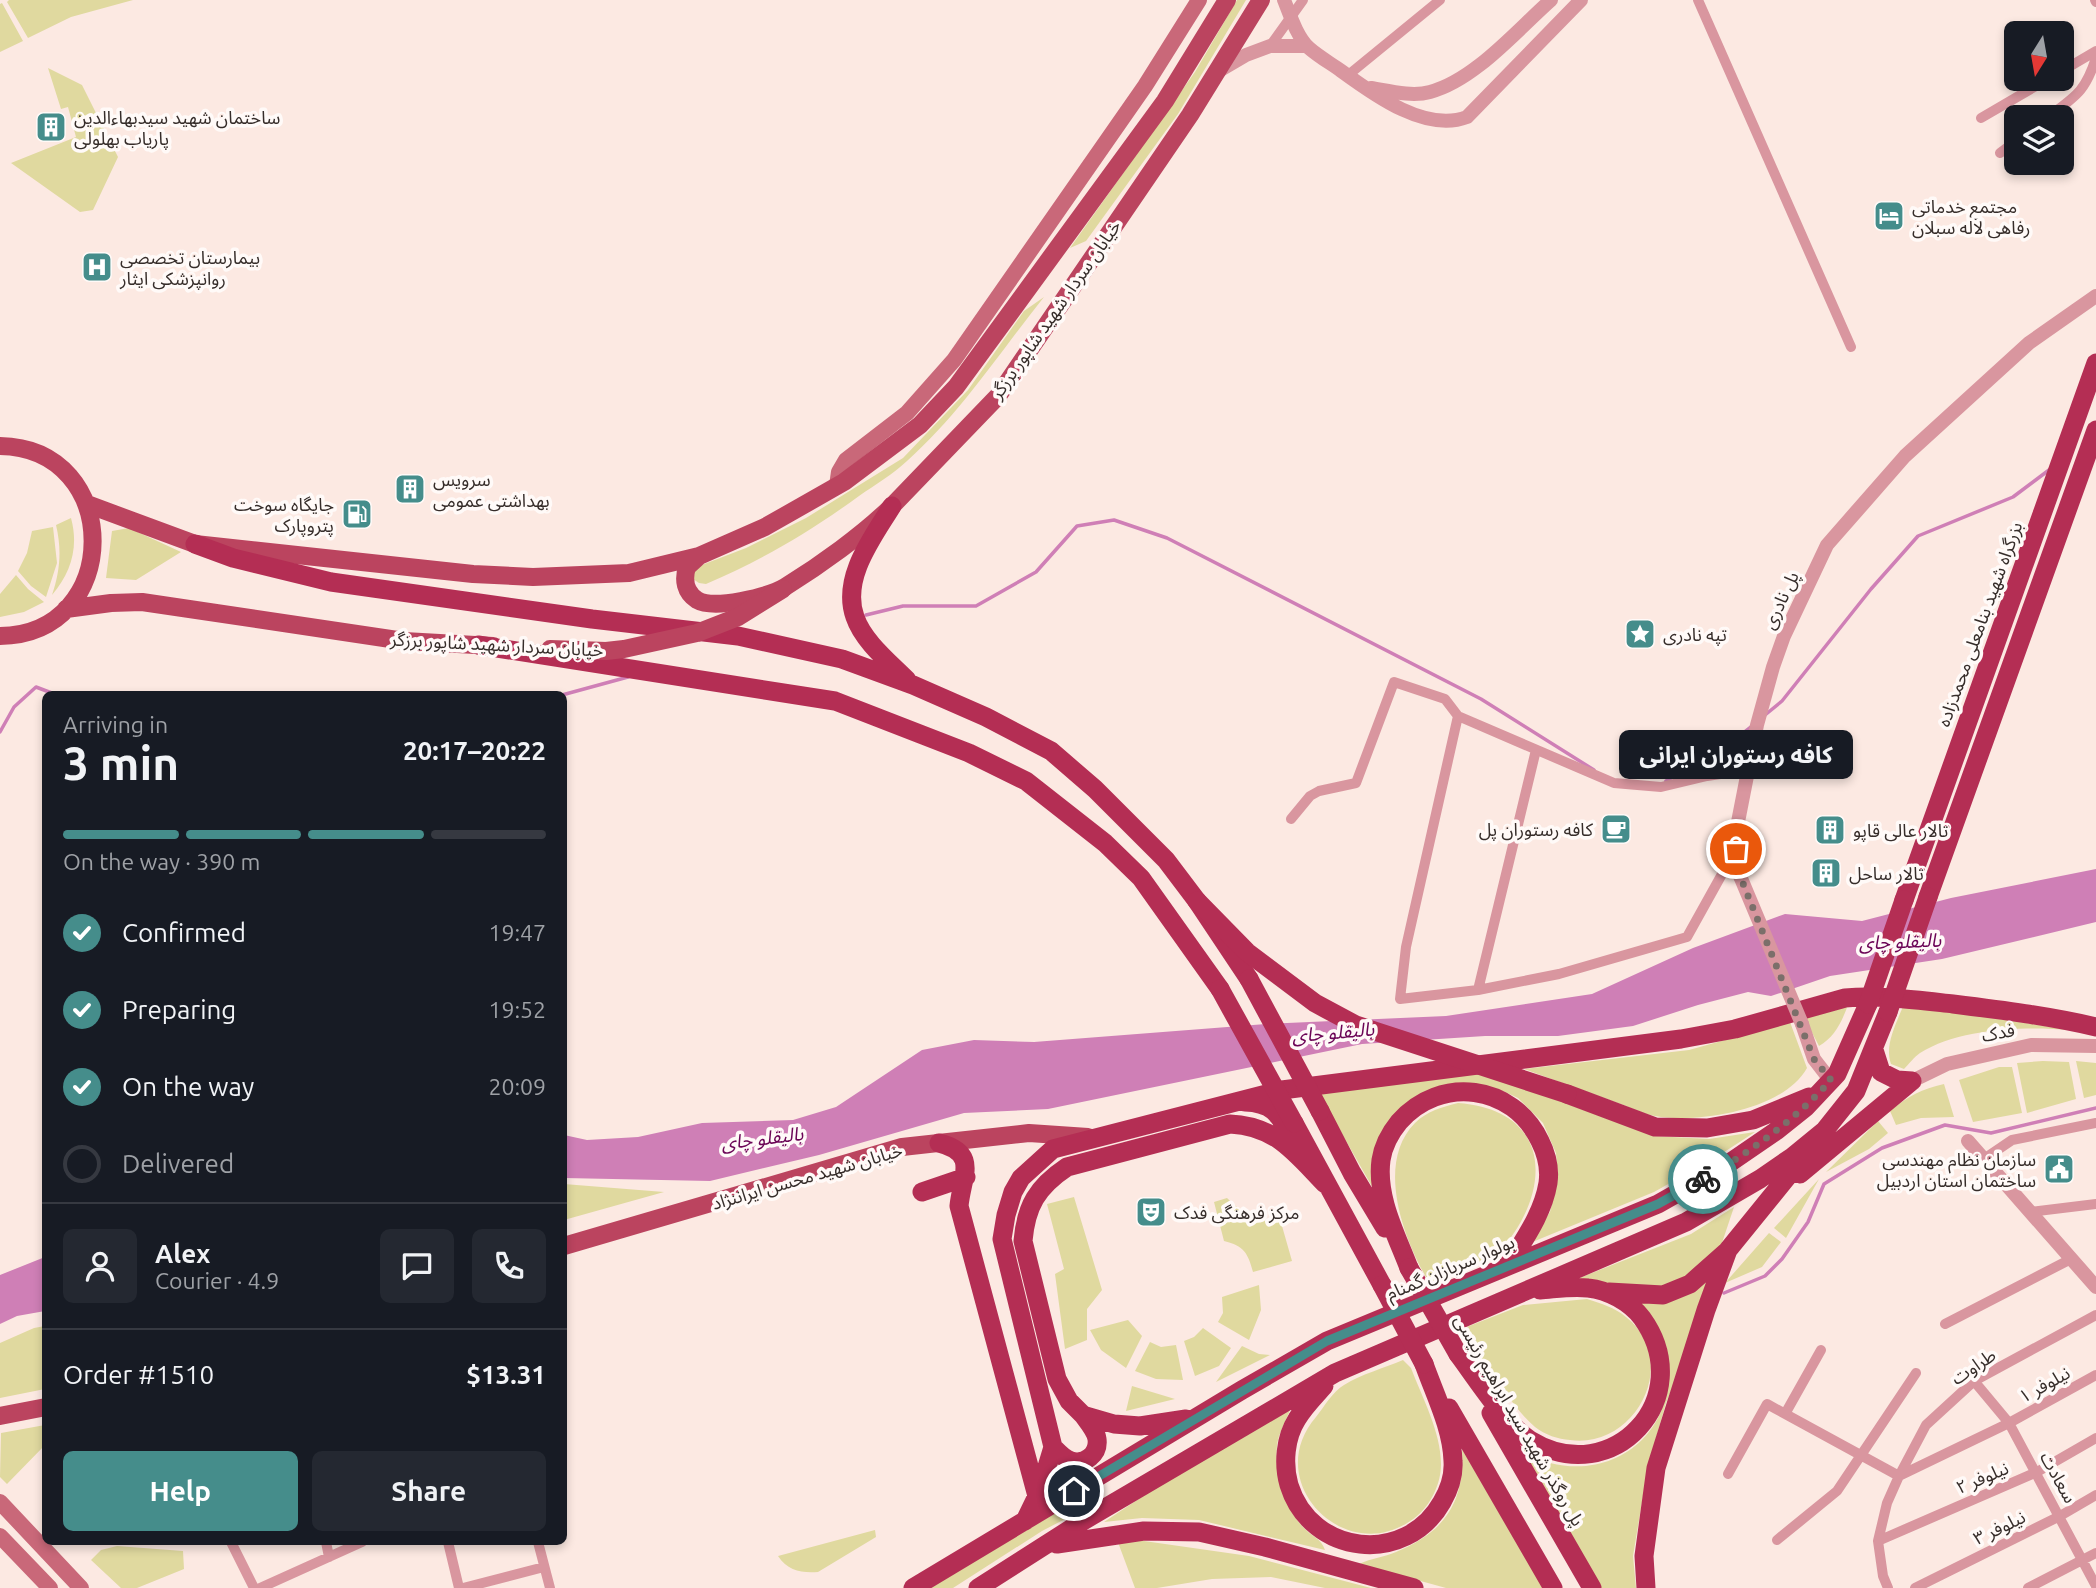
<!DOCTYPE html>
<meta charset="utf-8">
<style>
:root{--surface:#171b24;--page:#242831;--text:#f1f3f6;--muted:#9ea1a6;--line:#363941;--accent:#458d8b}
body{margin:0;font-family:Ubuntu,"Noto Sans Arabic",sans-serif;background:var(--page);color:var(--text);height:100vh;display:flex;flex-direction:column;font-size:26px;white-space:nowrap}
*{box-sizing:border-box;margin:0}
p{font-size:23px;color:var(--muted)}
.icon{flex:none;width:38px;height:38px;fill:none;stroke:currentColor;stroke-width:2;stroke-linecap:round;stroke-linejoin:round}
.map{position:relative;flex:1;overflow:hidden}
.details{position:absolute;left:42px;top:691px;width:525px;height:854px;display:flex;flex-direction:column;background:var(--surface);border-radius:10px;box-shadow:0 4px 10px #0003}
.details>*{flex:none}
.needle{width:46px;rotate:191deg}
.buttons{position:absolute;left:2004px;top:21px;display:grid;gap:14px}
.buttons a{display:grid;place-items:center;width:70px;height:70px;border-radius:10px;background:var(--surface);box-shadow:0 4px 10px #0003;font-size:35px}
.pin{position:absolute;display:grid;place-items:center;width:60px;height:60px;color:#fff;margin:-30px;border:4px solid #fff;border-radius:50%;box-shadow:0 2px 7px #0007}
.courier{position:absolute;display:grid;place-items:center;width:70px;height:70px;margin:-35px;border:5px solid #458d8b;border-radius:50%;background:#fff;color:#222;box-shadow:0 2px 9px #0007}
.bubble{position:absolute;height:49px;border-radius:10px;background:var(--surface);box-shadow:0 4px 10px #0003;font-size:23px;font-weight:700;line-height:49px;text-align:center}
.summary em{font-style:normal;font-weight:700}
.summary div{display:flex;flex-direction:column-reverse}
.summary{display:flex;align-items:center;justify-content:space-between;height:119px;padding:0 21px}
h1{font-size:46px;font-weight:700;line-height:52px}
.bar{display:grid;grid-template-columns:repeat(4,1fr);gap:10px 7px;align-content:center;height:84px;padding:0 21px}
.bar i{height:9px;border-radius:5px;background:var(--line)}
.bar .selected{background:var(--accent)}
.bar p{grid-column:span 4}
.line{display:flex;align-items:center;gap:18px;padding:0 21px;border-top:2px solid var(--line)}
.line div{flex:1}
.round{display:grid;place-items:center;flex:none;width:74px;height:74px;border-radius:10px;background:var(--page)}
ol{padding:0 21px;list-style:none}
li{display:flex;align-items:center;gap:21px;height:77px}
li p{margin-inline-start:auto}
li .icon{padding:7px;border-radius:50%;background:var(--accent);color:#fff;stroke-width:4}
li:last-child{color:var(--muted)}
li i{width:38px;height:38px;border:4px solid var(--line);border-radius:50%}
.action{display:flex;gap:14px;margin-top:auto;padding:14px 21px}
.action a{flex:1;height:80px;border-radius:10px;background:var(--accent);color:#fff;font-size:28px;font-weight:700;line-height:80px;text-align:center}
.action a+a{background:var(--page);color:var(--text)}
.map>svg:first-child{display:block}
.green{fill:#e0d99f}
.water{fill:#cf7fb6}
.lines{fill:none;stroke-linecap:round;stroke-linejoin:round}
.stream{stroke:#cf7fb6;stroke-width:3.5}
.minor{stroke:#d9969f;stroke-width:10}
.tertiary{stroke:#d9969f;stroke-width:14}
.secondary{stroke:#c96879;stroke-width:16}
.primary{stroke:#bb445f;stroke-width:18}
.trunk{stroke:#b42e54;stroke-width:19}
.tertiary-bridge{stroke:#d9969f;stroke-width:14}
.primary-bridge{stroke:#bb445f;stroke-width:18}
.trunk-bridge{stroke:#b42e54;stroke-width:19}
.done{stroke:#7b6f6a;stroke-width:7;stroke-dasharray:0 12.6}
.route{stroke:#458d8b;stroke-width:9}
.labels{text-anchor:middle;dominant-baseline:central;stroke-width:7;stroke-linejoin:round;paint-order:stroke}
.poi-label{font-size:18px;fill:#362d2a;stroke:#fffaf8;text-anchor:start}
.street-label{font-size:18px;fill:#362d2a;stroke:#fffaf8}
.water-label{font-size:19px;font-style:italic;fill:#6b0556;stroke:#fffaf8}
</style>
<div class="map">
<svg width="2096" height="1588" viewBox="0 0 2096 1588">
<rect width="100%" height="100%" fill="#fce9e2"/>
<path class="green" d="M9,0H133L71,17L28,38L7,2Z
M1237,0H1246L1178,114L1086,241L1070,248L1195,72Z
M2,3L23,41L0,52V4Z
M48,68L82,85L118,157L93,210L80,212L11,163L76,137L68,107L61,109Z
M1044,297C1000,352 960,414 907,461C893,474 875,485 859,496C808,533 764,559 706,584L699,583L693,579L694,568L746,548L806,518L903,458L968,390L1024,311Z
M71,518C79,547 71,573 52,595C60,571 62,550 56,525Z
M53,527L57,563L46,597L31,586L18,571L27,553L32,531Z
M129,528L181,552L136,580L106,578L112,531Z
M16,575L28,589L44,602L24,612L0,617V594Z
M1904,1004L2070,1030C2026,1026 1959,1028 1920,1053C1914,1057 1909,1064 1904,1069L1891,1064C1884,1045 1897,1022 1904,1004Z
M1848,1005C1842,1021 1835,1037 1819,1046L1804,1017Z
M1790,1022L1807,1068C1784,1110 1698,1124 1655,1116C1642,1114 1628,1106 1615,1102C1585,1091 1554,1080 1524,1069L1689,1050Z
M2043,1061L2069,1062L2076,1099L2027,1113L2017,1063Z
M2076,1061L2096,1063V1095L2084,1098Z
M1999,1067H2012L2022,1113L1973,1122L1959,1080Z
M1466,1071L1506,1081L1654,1136L1709,1139L1755,1132L1715,1158L1654,1192L1530,1243L1550,1212L1558,1178L1556,1153L1543,1123L1518,1098L1503,1091L1407,1105L1374,1190L1317,1090Z
M1944,1084L1954,1117L1921,1118L1896,1125L1890,1111C1908,1096 1922,1089 1944,1084Z
M1458,1103C1554,1110 1553,1194 1498,1253C1489,1263 1444,1278 1430,1284C1405,1243 1374,1164 1415,1123C1427,1111 1442,1107 1458,1103Z
M1878,1121L1888,1133L1869,1149L1826,1172Z
M1819,1179L1786,1238L1774,1228Z
M564,1184L664,1192L564,1220Z
M1074,1197L1102,1290L1087,1309V1340L1065,1349L1055,1274L1064,1269L1047,1204Z
M1227,1198C1243,1214 1257,1221 1280,1219L1292,1261L1253,1272C1248,1253 1244,1246 1224,1241L1214,1202Z
M1734,1207L1678,1374L1666,1403L1648,1466L1633,1556L1636,1588H1601L1521,1448C1530,1453 1540,1460 1550,1463C1626,1482 1687,1417 1663,1342C1659,1331 1651,1313 1640,1306C1635,1303 1626,1301 1620,1299C1603,1293 1586,1288 1569,1282L1691,1234Z
M1769,1233L1781,1242L1762,1267L1725,1283Z
M1259,1285L1261,1310L1249,1340L1218,1322L1223,1313L1222,1297Z
M1587,1299C1602,1304 1614,1307 1626,1317C1681,1360 1637,1449 1570,1440C1558,1439 1545,1435 1535,1427C1523,1417 1513,1403 1504,1391C1488,1371 1473,1352 1464,1328L1523,1305Z
M1128,1320L1142,1336L1126,1368L1101,1350L1090,1330Z
M45,1326V1389L0,1398V1343L34,1328Z
M1203,1328L1231,1348L1219,1366L1195,1376L1184,1341L1194,1337Z
M1150,1342L1161,1347L1176,1345L1183,1380L1156,1379L1135,1371Z
M1242,1346L1259,1354L1270,1355L1216,1382Z
M1403,1360L1411,1368C1422,1397 1441,1432 1441,1464C1441,1484 1431,1504 1417,1516C1349,1572 1259,1483 1316,1417C1324,1407 1333,1391 1344,1385C1362,1374 1384,1368 1403,1360Z
M1132,1386L1175,1399L1126,1411Z
M1290,1410C1286,1421 1278,1434 1277,1446C1274,1474 1284,1506 1303,1527C1312,1537 1321,1538 1325,1550L1199,1520L1142,1518L1104,1522L1181,1471Z
M45,1425V1445L7,1484L0,1477L1,1433Z
M1462,1449L1543,1588H1446L1359,1564C1372,1558 1384,1557 1396,1552C1445,1532 1465,1502 1462,1449Z
M1085,1495L1089,1496L1090,1500L1069,1517L1042,1531L953,1588H930Z
M875,1530L876,1537L818,1572C801,1573 788,1571 778,1556Z
M1116,1537L1249,1556L1371,1588H1325L1271,1577L1212,1579L1157,1588H1135Z
M117,1546L183,1551L184,1569L137,1588H121L91,1560L101,1550Z"/>
<path class="water" d="M2096,869V922L1942,959L1830,976L1771,996L1748,992L1698,1005L1633,1026L1558,1036H1485L1362,1044L1048,1109L964,1113L819,1155L710,1181L564,1178V1135L587,1140L638,1137L702,1123L793,1120L836,1107L922,1050L974,1040L1034,1042L1266,1024L1446,1016L1592,994L1693,948L1785,914L1862,921L1951,898Z
M45,1257V1311L17,1316L0,1324V1275Z"/>
<g class="lines">
<path class="stream" d="M866,615L903,606H976L1036,572L1077,526L1114,520L1167,538L1481,699L1594,770
M562,695L628,677
M1765,715L1782,701L1871,589L1918,536L2013,497L2049,470
M0,732L14,707L36,687L57,695
M1666,781L1728,745L1751,727
M1724,1293L1765,1276L1782,1259L1808,1222L1824,1184L1882,1148L1945,1125L1991,1133L2096,1108"/>
<path class="minor" d="M1698,0L1851,347
M2095,0L2096,2
M1270,46L1303,0
M2062,71L2096,51
M1347,76L1440,0
M2048,117C2076,96 2085,92 2096,58
M1981,118L2048,79
M2000,153L2016,141
M1291,819L1310,796L1319,791L1356,783L1394,682L1445,699L1458,716
M1736,849L1687,937L1559,974L1478,990L1400,999L1406,947L1458,716L1614,783L1661,787L1707,776L1747,770
M1478,990L1536,750
M1984,1159L2012,1140L2096,1123
M2030,1212L2096,1204
M1945,1324L2071,1259
M1974,1381L2009,1423L2096,1586
M1785,1414L1821,1350
M1728,1474L1767,1404L1899,1476L1926,1425L1974,1381L2096,1315
M1777,1540L1837,1491L1916,1373
M1878,1541L2037,1472L2096,1438
M231,1542L254,1588
M326,1542L329,1557
M448,1542L459,1588
M538,1542L550,1588
M260,1588L362,1542
M463,1588L544,1567
M1888,1588L1883,1576L1878,1541L1887,1503L1899,1476L2009,1423L2096,1375
M1915,1588L2060,1516L2096,1495
M2028,1588L2096,1553"/>
<path class="tertiary" d="M1284,0C1290,15 1297,37 1309,48C1318,56 1330,63 1340,70C1373,94 1425,133 1467,117L1581,0
M1217,72L1246,55L1270,46H1307
M1371,88C1389,91 1412,97 1430,92C1475,80 1517,30 1551,0
M1740,876L1736,849L1738,822L1757,725L1773,667L1784,636L1827,545L1905,456L2029,343L2096,296
M1802,1024L1814,1059L1831,1081
M1912,1081L1947,1064L2031,1045L2096,1046
M1968,1141L2096,1287"/>
<path class="secondary" d="M837,486L839,472L846,460L907,413L954,360L1145,86L1199,0
M0,1502L81,1588
M0,1536L50,1588"/>
<path class="primary" d="M0,446C124,448 123,635 0,636
M87,504L195,544L473,574L533,577L629,573L699,556L765,527L844,482L920,425L956,387L1165,101L1227,0
M699,556L687,567C683,580 685,592 697,600C714,610 768,597 785,587C819,566 864,534 892,506L998,396L1190,115L1261,0
M66,609L111,603L142,602L404,641L493,646
M564,1246L902,1147L1029,1133L1088,1137
M0,1416L46,1407"/>
<path class="trunk" d="M892,506C873,537 841,578 855,617C863,641 889,662 907,680
M195,544L233,558L331,582L592,619L738,636L842,659L913,685L986,717L1051,751L1095,789L1166,860L1197,901L1249,979
M478,645L835,701L969,753L1026,781L1105,843L1141,878L1220,989
M1928,897L2096,430
M1904,900L2096,363
M1874,1050L1881,1072L1897,1080L1912,1081
M1567,1094L1655,1127L1707,1128L1753,1120L1809,1097
M1245,1102C1274,1103 1279,1115 1292,1138
M1320,1111L1352,1173L1385,1228
M1294,1123L1382,1285
M939,1143C979,1153 962,1176 959,1206L1037,1496
M1800,1174L1912,1081
M922,1192L966,1177
M1409,1268C1396,1234 1376,1197 1381,1160C1383,1147 1390,1133 1399,1122C1440,1075 1513,1084 1540,1141C1546,1153 1550,1169 1548,1183C1543,1213 1525,1238 1509,1264
M1609,1292L1663,1295L1690,1284L1726,1252
M1458,1354C1476,1378 1506,1425 1530,1440C1613,1491 1699,1397 1642,1318C1630,1302 1608,1290 1588,1288C1572,1286 1555,1289 1540,1290
M1324,1386C1315,1396 1304,1407 1297,1419C1285,1438 1283,1464 1289,1485C1311,1556 1406,1566 1442,1502C1449,1490 1454,1475 1453,1461C1452,1428 1435,1395 1424,1364
M1449,1408L1553,1588
M1491,1413L1592,1588
M1186,1419L1140,1426L1114,1424L1083,1415L1069,1401L1057,1379L1023,1241C1026,1206 1037,1187 1067,1167L1230,1124C1276,1126 1295,1153 1325,1184
M1053,1447C1058,1452 1064,1459 1071,1461C1085,1465 1099,1454 1097,1439C1096,1431 1088,1422 1083,1415
M1025,1521L1040,1490L1053,1447L1002,1239L1006,1215L1013,1192L1021,1178L1053,1149L1282,1090L1681,1039L1735,1029L1845,998C1881,995 1917,1000 1953,1004C2001,1010 2049,1016 2096,1027
M1057,1544L1144,1531L1199,1532L1265,1547L1414,1588
M913,1588L1242,1390L1327,1341L1658,1204L1725,1166L1776,1131L1806,1107L1837,1074L1868,1004
M978,1588L1083,1521L1335,1373L1686,1222L1760,1179L1792,1157L1825,1130L1856,1091L1888,1012
M1646,1588L1644,1556L1656,1468L1706,1310L1728,1250L1805,1155"/>
<path class="tertiary-bridge" d="M1740,876L1802,1024"/>
<path class="primary-bridge" d="M550,649L606,651L624,649L697,633L738,617L783,589"/>
<path class="trunk-bridge" d="M1197,901L1247,952L1315,1003L1356,1025L1567,1094
M1249,979L1320,1111
M1220,989L1294,1123
M1868,1004L1904,900
M1888,1012L1928,897
M1409,1268L1458,1354
M1382,1285L1424,1364"/>
</g>
<g class="lines">
<path class="done" d="M1703,1179C1750,1152 1794,1121 1831,1080L1814,1059L1740,876L1736,849"/>
<path class="route" d="M1074,1491L1327,1341L1658,1204L1703,1179"/>
</g>
<defs>
<g id="building-square" transform="scale(1.575)"><rect x="-9" y="-9" width="18" height="18" rx="4" fill="#458d8b" stroke="#fffaf8"/><path d="M-4-6H4V6H1V3H-1V6H-4ZM-2.5-4.3h1.7v1.8h-1.7ZM.8-4.3h1.7v1.8H.8ZM-2.5-1h1.7V.8h-1.7ZM.8-1h1.7V.8H.8Z" fill="#fff"/></g>
<g id="hotel-square" transform="scale(1.575)"><rect x="-9" y="-9" width="18" height="18" rx="4" fill="#458d8b" stroke="#fffaf8"/><path d="M-6-4.5h1.5V1H6V5H4.5V3h-9V5H-6ZM-4 0a1.8 1.8 0 1 1 3.6 0ZM.5 0V-2.5h3Q6-2.5 6 0Z" fill="#fff"/></g>
<g id="hospital-square" transform="scale(1.575)"><rect x="-9" y="-9" width="18" height="18" rx="4" fill="#458d8b" stroke="#fffaf8"/><path d="M-5-5h3v3.5h4V-5h3V5h-3V1.5h-4V5h-3Z" fill="#fff"/></g>
<g id="fuel-square" transform="scale(1.575)"><rect x="-9" y="-9" width="18" height="18" rx="4" fill="#458d8b" stroke="#fffaf8"/><path d="M-5.5-6h7V0h2V4h1.3V-2.5L3-4.5l.8-.8L6-3V5H2.5V1h-1V6h-7ZM-4.2-4.7v3.2H.2V-4.7Z" fill="#fff"/></g>
<g id="sight-square" transform="scale(1.575)"><rect x="-9" y="-9" width="18" height="18" rx="4" fill="#458d8b" stroke="#fffaf8"/><path d="M0-6L1.8-2.2L6-1.7L2.9 1.2L3.7 5.4L0 3.3L-3.7 5.4L-2.9 1.2L-6-1.7L-1.8-2.2Z" fill="#fff"/></g>
<g id="cafe-square" transform="scale(1.575)"><rect x="-9" y="-9" width="18" height="18" rx="4" fill="#458d8b" stroke="#fffaf8"/><path d="M-5.5-4.5H6V0H3Q3 3.5 0 3.5H-2.5Q-5.5 3.5-5.5 0ZM3-3.2v2h1.7v-2ZM-6 4.5H4V6H-6Z" fill="#fff"/></g>
<g id="civic-square" transform="scale(1.575)"><rect x="-9" y="-9" width="18" height="18" rx="4" fill="#458d8b" stroke="#fffaf8"/><path d="M-.6-6.5H3V-4.5H.6V-3L4-1V1h2V6H-6V1h2V-1L-.6-3ZM-1.2 2.5V6h2.4V2.5Z" fill="#fff"/></g>
<g id="theatre-square" transform="scale(1.575)"><rect x="-9" y="-9" width="18" height="18" rx="4" fill="#458d8b" stroke="#fffaf8"/><path d="M-5-5.5Q0-4 5-5.5V0Q5 5 0 6Q-5 5-5 0ZM-3.3-2.5H-1v1.5H-3.3ZM1-2.5H3.3v1.5H1ZM-2.8 1Q0 5.5 2.8 1Z" fill="#fff"/></g>
</defs>
<g fill-rule="evenodd">
<use href="#building-square" x="51" y="127"/>
<use href="#hotel-square" x="1889" y="216"/>
<use href="#hospital-square" x="97" y="267"/>
<use href="#building-square" x="410" y="489"/>
<use href="#fuel-square" x="357" y="514"/>
<use href="#sight-square" x="1640" y="634"/>
<use href="#cafe-square" x="1616" y="829"/>
<use href="#building-square" x="1830" y="830"/>
<use href="#building-square" x="1826" y="873"/>
<use href="#civic-square" x="2059" y="1169"/>
<use href="#theatre-square" x="1151" y="1212"/>
</g>
<g class="labels">
<g class="poi-label">
<text x="74" y="117">ساختمان شهید سیدبهاءالدین<tspan x="74" dy="21">پاریاب بهلولی</tspan></text>
<text x="1912" y="206">مجتمع خدماتی<tspan x="1912" dy="21">رفاهی لاله سبلان</tspan></text>
<text x="120" y="257">بیمارستان تخصصی<tspan x="120" dy="21">روانپزشکی ایثار</tspan></text>
<text x="433" y="479">سرویس<tspan x="433" dy="21">بهداشتی عمومی</tspan></text>
<text x="334" y="504" text-anchor="end">جایگاه سوخت<tspan x="334" dy="21">پتروپارک</tspan></text>
<text x="1663" y="634">تپه نادری</text>
<text x="1593" y="829" text-anchor="end">کافه رستوران پل</text>
<text x="1853" y="830">تالار عالی قاپو</text>
<text x="1849" y="873">تالار ساحل</text>
<text x="2036" y="1159" text-anchor="end">سازمان نظام مهندسی<tspan x="2036" dy="21">ساختمان استان اردبیل</tspan></text>
<text x="1174" y="1212">مرکز فرهنگی فدک</text>
</g>
<g class="street-label">
<text transform="translate(1055 309) rotate(-55)">خیابان سردار شهید شاپور برزگر</text>
<text transform="translate(1780 600) rotate(-65)">پل نادری</text>
<text transform="translate(1979 624) rotate(-70)">بزرگراه شهید بنامعلی محمدزاده</text>
<text transform="translate(497 644) rotate(3)">خیابان سردار شهید شاپور برزگر</text>
<text transform="translate(1998 1032) rotate(-11)">فدک</text>
<text transform="translate(807 1176) rotate(-16)">خیابان شهید محسن ایراننژاد</text>
<text transform="translate(1450 1267) rotate(-23)">بولوار سربازان گمنام</text>
<text transform="translate(1973 1366) rotate(-34)">طراوت</text>
<text transform="translate(2044 1384) rotate(-29)">نیلوفر ۱</text>
<text transform="translate(1520 1420) rotate(60)">پل روگذر شهید سید ابراهیم رئیسی</text>
<text transform="translate(1982 1477) rotate(-23)">نیلوفر ۲</text>
<text transform="translate(2059 1477) rotate(61)">سعادت</text>
<text transform="translate(1999 1527) rotate(-26)">نیلوفر ۳</text>
</g>
<g class="water-label">
<text transform="translate(1900 941) rotate(-2)">بالیقلو چای</text>
<text transform="translate(1333 1032) rotate(-5)">بالیقلو چای</text>
<text transform="translate(762 1138) rotate(-7)">بالیقلو چای</text>
</g>
</g>
</svg>
<div class="buttons">
<a><svg class="needle" viewBox="-14 -14 28 28"><path d="M0-13l5 13h-10z" fill="#e53935"/><path d="M0 13l5-13h-10z" fill="#9ea1a6"/></svg></a>
<a><svg class="icon" aria-label="layers" viewBox="0 0 24 24"><path d="M12 4l9 5-9 5-9-5zM3 14l9 5 9-5"/></svg></a>
</div>
<div class="pin" style="left:1736px;top:849px;background:#ea580c"><svg class="icon" aria-label="bag" viewBox="0 0 24 24"><path d="M5 8h14l-1 12H6zM9 8a3 3 0 0 1 6 0"/></svg></div>
<div class="pin" style="left:1074px;top:1491px;background:#1f2937"><svg class="icon" aria-label="home" viewBox="0 0 24 24"><path d="M3 11l9-7 9 7M6 9v11h12V9"/></svg></div>
<div class="courier" style="left:1703px;top:1179px"><svg class="icon" aria-label="bike" viewBox="0 0 24 24"><circle cx="6" cy="16" r="4"/><circle cx="18" cy="16" r="4"/><path d="M6 16l4-8h5l3 8M10 8l3 8H6M13 5h3"/></svg></div>
<div class="bubble" style="left:1619px;top:730px;width:234px">کافه رستوران ایرانی</div>
<section class="details">
<div class="summary"><div><h1>3 min</h1><p>Arriving in</p></div><em>20:17–20:22</em></div>
<div class="bar"><i class="selected"></i><i class="selected"></i><i class="selected"></i><i></i><p>On the way · 390 m</p></div>
<ol>
<li><svg class="icon" aria-label="check" viewBox="0 0 24 24"><path d="M5 12l5 5 9-10"/></svg>Confirmed<p>19:47</p></li>
<li><svg class="icon" aria-label="check" viewBox="0 0 24 24"><path d="M5 12l5 5 9-10"/></svg>Preparing<p>19:52</p></li>
<li><svg class="icon" aria-label="check" viewBox="0 0 24 24"><path d="M5 12l5 5 9-10"/></svg>On the way<p>20:09</p></li>
<li><i></i>Delivered</li>
</ol>
<div class="line" style="height:126px"><a class="round"><svg class="icon" aria-label="person" viewBox="0 0 24 24"><circle cx="12" cy="8" r="4"/><path d="M4 21q1-7 8-7t8 7"/></svg></a><div><b>Alex</b><p>Courier · 4.9</p></div><a class="round"><svg class="icon" aria-label="chat" viewBox="0 0 24 24"><path d="M4 5h16v11H9l-5 4z"/></svg></a><a class="round"><svg class="icon" aria-label="phone" viewBox="0 0 24 24"><path d="M5 4h4l2 5-3 2q2 4 5 5l2-3 5 2v4C11 20 4 13 5 4z"/></svg></a></div>
<div class="line" style="height:91px"><div>Order #1510</div><b>$13.31</b></div>
<div class="action"><a>Help</a><a>Share</a></div>
</section>
</div>
